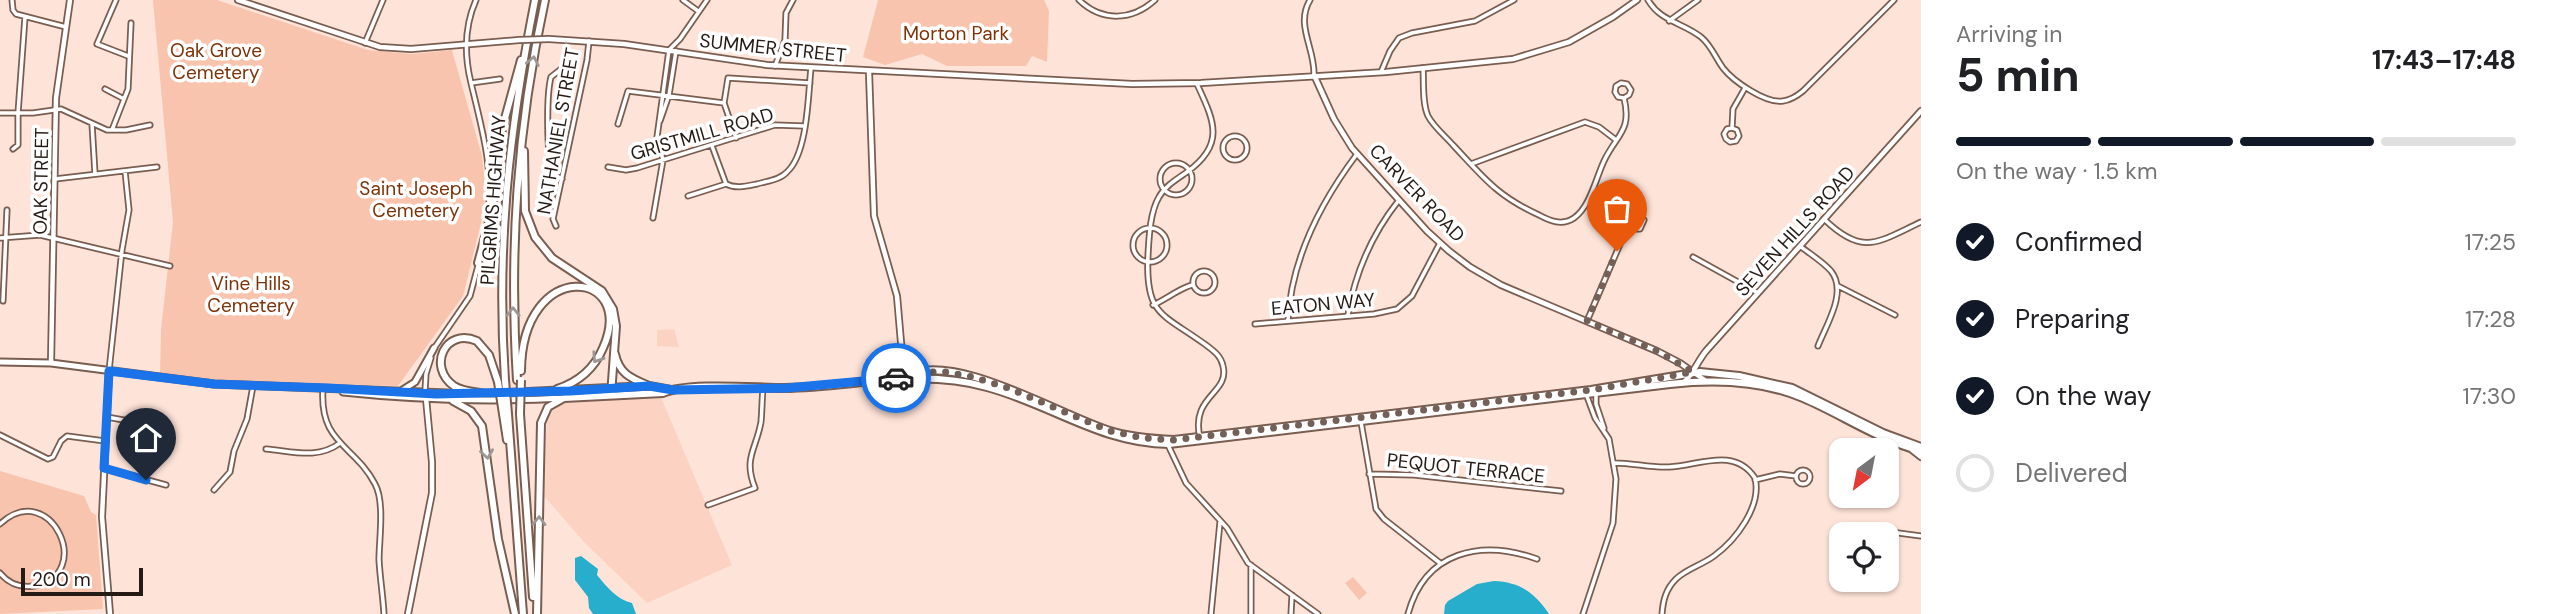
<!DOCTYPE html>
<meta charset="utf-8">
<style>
:root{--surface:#fff;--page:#f6f6f6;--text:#202124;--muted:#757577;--line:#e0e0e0;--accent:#111827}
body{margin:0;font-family:"DM Sans",sans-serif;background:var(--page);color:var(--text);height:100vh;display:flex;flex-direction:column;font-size:26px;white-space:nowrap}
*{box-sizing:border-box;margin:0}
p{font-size:23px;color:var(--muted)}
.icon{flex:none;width:38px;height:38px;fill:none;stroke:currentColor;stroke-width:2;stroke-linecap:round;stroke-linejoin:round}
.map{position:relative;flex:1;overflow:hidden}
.details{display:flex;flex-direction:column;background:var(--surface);width:630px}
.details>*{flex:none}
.needle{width:46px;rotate:212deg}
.fabs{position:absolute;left:1829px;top:438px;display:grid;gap:14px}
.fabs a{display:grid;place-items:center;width:70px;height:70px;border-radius:14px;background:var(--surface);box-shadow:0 2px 5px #0004;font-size:35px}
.scale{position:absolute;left:21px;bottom:18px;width:122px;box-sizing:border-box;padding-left:7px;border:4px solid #261a15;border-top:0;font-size:19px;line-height:24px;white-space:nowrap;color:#261a15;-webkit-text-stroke:5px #fff;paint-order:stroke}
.pin{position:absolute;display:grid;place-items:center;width:60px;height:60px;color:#fff;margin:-72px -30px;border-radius:50% 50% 50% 0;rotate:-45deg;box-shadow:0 0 7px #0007}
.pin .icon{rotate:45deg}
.courier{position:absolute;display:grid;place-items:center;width:70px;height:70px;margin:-35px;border:5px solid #1a73e8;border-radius:50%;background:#fff;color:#222;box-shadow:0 2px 9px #0007}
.summary em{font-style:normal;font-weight:700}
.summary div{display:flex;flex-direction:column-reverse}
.summary{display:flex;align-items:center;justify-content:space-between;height:119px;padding:0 35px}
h1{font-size:46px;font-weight:700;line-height:52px}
.bar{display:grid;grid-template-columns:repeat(4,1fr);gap:10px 7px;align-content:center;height:84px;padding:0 35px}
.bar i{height:9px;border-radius:5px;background:var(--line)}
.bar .current{background:var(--accent)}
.bar p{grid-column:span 4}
ol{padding:0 35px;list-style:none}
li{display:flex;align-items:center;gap:21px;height:77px}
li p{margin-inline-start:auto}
li .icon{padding:7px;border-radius:50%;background:var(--accent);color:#fff;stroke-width:4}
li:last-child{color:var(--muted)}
li i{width:38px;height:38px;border:4px solid var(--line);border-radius:50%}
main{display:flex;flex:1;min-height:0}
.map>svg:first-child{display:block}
.built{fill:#fcd3c2}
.green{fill:#f9c4ae}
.water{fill:#28aecd}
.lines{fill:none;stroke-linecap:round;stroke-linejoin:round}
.street-casing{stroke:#795d51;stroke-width:7}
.secondary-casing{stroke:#795d51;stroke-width:8}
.primary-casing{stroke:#795d51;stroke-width:9}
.highway-casing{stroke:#795d51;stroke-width:10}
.street{stroke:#fff;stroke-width:3.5}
.secondary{stroke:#fff;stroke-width:4.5}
.primary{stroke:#fff;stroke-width:5}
.highway{stroke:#fff;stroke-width:6}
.secondary-bridge-casing{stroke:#795d51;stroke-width:8;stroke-linecap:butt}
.highway-bridge-casing{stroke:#795d51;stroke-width:10;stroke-linecap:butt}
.secondary-bridge{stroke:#fff;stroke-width:4.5}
.highway-bridge{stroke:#fff;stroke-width:6}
.oneway{stroke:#9d9896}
.done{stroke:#726059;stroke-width:7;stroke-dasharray:0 12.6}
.route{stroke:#1a73e8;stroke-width:9}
.labels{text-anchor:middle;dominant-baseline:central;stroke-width:7;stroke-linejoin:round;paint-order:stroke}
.park-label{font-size:19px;fill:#7e3207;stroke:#fff}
.street-label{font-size:19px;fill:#261a15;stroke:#fff}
</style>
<main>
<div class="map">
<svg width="1921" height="614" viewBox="0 0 1921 614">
<rect width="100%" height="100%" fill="#fee3d8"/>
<path class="built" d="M674,329L679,347L657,346V330Z
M660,395L732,565L647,603L584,542L545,497L546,438L548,410L563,402Z"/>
<path class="green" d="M153,0H217L368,50L412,54L452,50L482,156L486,193L482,219L463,296L398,386L219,381L160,375L161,330L173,222Z
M878,0H1044L1049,11L1047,62L1032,56L1026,66H947L922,54L885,65L863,57Z
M0,471L84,496L91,512L96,515L103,609L0,614Z
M1353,577L1367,593L1359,600L1345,583Z"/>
<path class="water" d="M581,556L598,569L597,575C607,587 616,599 632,603L636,614H593L589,608L588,597L575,580V558Z
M1494,581C1520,582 1535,593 1549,614H1444L1445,605L1448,601L1477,584Z"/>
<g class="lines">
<g class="street-casing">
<path id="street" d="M12,0L13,10L16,14L66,27
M116,0L97,44L128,56
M476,0C464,27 464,54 471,83L500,79
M683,0L698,11
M1079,0C1102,22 1132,21 1155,0
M1310,0C1295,25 1315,48 1314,75
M1648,0C1661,22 1682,22 1701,37C1711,45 1715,57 1723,68C1733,81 1766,104 1783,101C1791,100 1797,96 1803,91L1894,0
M1669,21L1698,0
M365,43L383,0
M775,66L785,40L786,13L793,0
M1423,68C1424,83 1422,103 1428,116C1433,126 1445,136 1453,145C1483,177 1497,196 1539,215C1550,221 1562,226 1574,218C1590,207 1596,178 1604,161C1617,134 1632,131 1624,98L1618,97L1615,92L1616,86L1621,83L1627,84L1631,90L1629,95L1624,98
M1381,72L1390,51L1399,38L1412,33L1475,21L1514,0
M471,83C482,129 495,173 487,220
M1197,84C1214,121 1226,144 1187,172C1177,179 1165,186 1159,197C1150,212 1149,237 1148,255C1145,316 1162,313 1206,345C1214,351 1221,356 1223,366C1230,394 1190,395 1200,438
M105,89L124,99
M0,113H33L61,109L107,130H126L150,125
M660,121L669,95L676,51
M92,124L95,174
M618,124L628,91L724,103
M1732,128L1727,129L1724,134L1726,139L1730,142L1736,141L1739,136L1737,130L1732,128L1733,109L1745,88
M112,130L128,89L131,23
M1223 148a12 12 0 1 1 24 0a12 12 0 1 1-24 0Z
M736,138L724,103L728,78L810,83
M712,146L726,184C736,189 747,186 757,184C767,181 780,180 787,172C808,153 808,95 811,68
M13,149L18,145V113L25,17
M1160 179a16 16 0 1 1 32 0a16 16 0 1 1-32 0Z
M1471,164L1585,122L1599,127L1616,140
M608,167L626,170L637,168L775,125L804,126
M55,179L157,167
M562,179L552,174C547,155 546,96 551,77L565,66
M688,196L726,184
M653,218L663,160L657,137L669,50L680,39L707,0
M1824,219C1863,257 1878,242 1921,222
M556,226L553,219L587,60L589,41
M1133 245a17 17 0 1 1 34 0a17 17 0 1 1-34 0Z
M0,238L40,235L170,266
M1800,246C1810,254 1822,261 1831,271C1848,292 1826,325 1818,346
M1693,257L1758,293
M1193 282a11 11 0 1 1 22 0a11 11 0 1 1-22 0Z
M1838,286L1895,315
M3,301L7,210
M1153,305C1165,300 1183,286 1193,285
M1348,315C1355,273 1372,234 1399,200
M1288,321C1291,259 1321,202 1357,154
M1587,321L1627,228L1631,225V219L1638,215L1644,220L1640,229H1634L1631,225
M1255,324L1374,314L1397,309L1412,296L1440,243
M435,347L470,296L479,262
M109,371L122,250L129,210L125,171
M323,388C319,444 354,444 375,484C385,502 379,539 379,560C380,578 383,596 384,614
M425,391L426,374L431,358
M1596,392V404L1604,428
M107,417L156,426
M1361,422L1376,509L1384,519L1440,563
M0,435L48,459L53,457L61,441L67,436L105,441
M1168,445L1186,483L1227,528L1248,563L1318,614
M266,449C292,451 317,460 340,443
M1615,463C1633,463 1651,468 1669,467C1698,466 1734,446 1755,478C1762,506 1736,540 1714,556C1702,565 1686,569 1676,579C1666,589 1663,600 1662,614
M104,468L166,485
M1796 477a7 7 0 1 1 14 0a7 7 0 1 1-14 0Z
M1369,474L1414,475L1561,491
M1755,480L1780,474L1796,476
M214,490L230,472L234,451L247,419L253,386
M708,505L755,488C743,458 756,450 761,422C762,411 762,399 763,388
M0,524C51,477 96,576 34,586C20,588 9,584 0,573
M1862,534L1876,530L1921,536
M1841,546L1836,553L1841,560
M1211,614L1220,522
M1251,614V565
M1291,614L1292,595
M1408,614C1425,551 1481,539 1537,559
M1583,614L1613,523L1616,479L1609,439L1595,418L1586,394"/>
</g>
<g class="secondary-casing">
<path id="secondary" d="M238,0L380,47L411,49L519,40
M549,39L624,44L767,65L1132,84L1201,83L1386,72L1513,59L1569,42L1613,17L1637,0
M869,72L874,216L897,296L904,377
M1314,75L1334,119L1352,148L1427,231L1449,251L1470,267L1501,285L1657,351L1680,363L1706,381
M51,363L56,98L70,0
M109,371L102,517L110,614
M1683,383C1693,375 1697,362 1706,351L1921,111
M1912,450L1921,457
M408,614L432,493V462L426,398"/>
</g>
<g class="primary-casing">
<path id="primary" d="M0,362L51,363L214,384L473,394
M401,391L415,382L434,348
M343,392C418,400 488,402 564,398"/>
</g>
<g class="highway-casing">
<path id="highway" d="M524,151L525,211L535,237L552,258L602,291L613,309L616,326L611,395
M478,263L492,211L501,133L521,60
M615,354C619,373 630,378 647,385
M521,371C522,256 638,269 603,348C594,369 579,382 557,389
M905,376C956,351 1058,415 1110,431C1130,437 1152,439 1174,440L1591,390L1700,372L1739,376L1792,388L1883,433L1921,447
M505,380C496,245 509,132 535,0
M517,380C509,250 517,128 545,0
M498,382L489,355L477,341C445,327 427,367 454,386C463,392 476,392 487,394L649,386L671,390
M453,401L471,411L482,426L498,539L515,614
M503,414L507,440
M508,414L523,614
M520,414L533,597
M537,614L541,423L548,407L564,398L663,393C689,382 754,388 785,388C854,387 918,368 987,387C1051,404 1100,443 1169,444L1670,384C1715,379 1761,380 1803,398C1843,415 1878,440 1921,451"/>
</g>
<use href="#street" class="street"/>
<use href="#secondary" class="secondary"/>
<use href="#primary" class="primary"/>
<use href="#highway" class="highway"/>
<g class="secondary-bridge-casing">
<path id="secondary-bridge" d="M519,40L549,39"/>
</g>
<g class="highway-bridge-casing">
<path id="highway-bridge" d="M505,380L508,414
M498,382L503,414
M520,414L521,380"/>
</g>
<use href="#secondary-bridge" class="secondary-bridge"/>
<use href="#highway-bridge" class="highway-bridge"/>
</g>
<defs><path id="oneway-chevron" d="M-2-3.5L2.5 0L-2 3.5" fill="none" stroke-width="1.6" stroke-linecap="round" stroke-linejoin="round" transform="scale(1.75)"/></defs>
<g class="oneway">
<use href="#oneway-chevron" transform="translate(533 61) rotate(-79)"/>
<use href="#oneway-chevron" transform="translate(513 312) rotate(-91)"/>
<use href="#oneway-chevron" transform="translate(597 358) rotate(123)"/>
<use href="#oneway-chevron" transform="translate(487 454) rotate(82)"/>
<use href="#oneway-chevron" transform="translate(539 521) rotate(-89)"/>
</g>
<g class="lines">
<path class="done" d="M896,378L920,372H947L973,377L1008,388L1110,431L1143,438L1174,440L1591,390L1693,372L1657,351L1587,321L1617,251"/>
<path class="route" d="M146,480L104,468L109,371L214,384L328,388L436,394L570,391L649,386L673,390L787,388L896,378"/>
</g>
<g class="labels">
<g class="park-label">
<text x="956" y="33">Morton Park</text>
<text x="216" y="50">Oak Grove<tspan x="216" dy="22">Cemetery</tspan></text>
<text x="416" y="188">Saint Joseph<tspan x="416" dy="22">Cemetery</tspan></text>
<text x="251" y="283">Vine Hills<tspan x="251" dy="22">Cemetery</tspan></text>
</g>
<g class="street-label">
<text transform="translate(773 48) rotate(6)">SUMMER STREET</text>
<text transform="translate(558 131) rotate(-80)">NATHANIEL STREET</text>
<text transform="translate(702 134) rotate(-16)">GRISTMILL ROAD</text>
<text transform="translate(41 181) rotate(-89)">OAK STREET</text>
<text transform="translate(1417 193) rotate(46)">CARVER ROAD</text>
<text transform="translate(493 200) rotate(-86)">PILGRIMS HIGHWAY</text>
<text transform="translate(1795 231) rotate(-48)">SEVEN HILLS ROAD</text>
<text transform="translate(1323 304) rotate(-5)">EATON WAY</text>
<text transform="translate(1466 468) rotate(6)">PEQUOT TERRACE</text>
</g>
</g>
</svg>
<div class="fabs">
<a><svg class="needle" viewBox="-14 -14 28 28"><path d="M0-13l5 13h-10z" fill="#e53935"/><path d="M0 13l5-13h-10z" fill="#757577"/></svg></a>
<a><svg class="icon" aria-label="locate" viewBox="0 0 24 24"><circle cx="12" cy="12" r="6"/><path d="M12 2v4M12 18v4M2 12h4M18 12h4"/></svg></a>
</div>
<div class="scale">200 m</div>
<div class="pin" style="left:1617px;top:251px;background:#ea580c"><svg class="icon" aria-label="bag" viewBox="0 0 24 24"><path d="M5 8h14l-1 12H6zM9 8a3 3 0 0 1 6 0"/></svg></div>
<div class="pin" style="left:146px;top:480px;background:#1f2937"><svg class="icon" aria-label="home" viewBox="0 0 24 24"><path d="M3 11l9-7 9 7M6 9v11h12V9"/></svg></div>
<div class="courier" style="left:896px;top:378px"><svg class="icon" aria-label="car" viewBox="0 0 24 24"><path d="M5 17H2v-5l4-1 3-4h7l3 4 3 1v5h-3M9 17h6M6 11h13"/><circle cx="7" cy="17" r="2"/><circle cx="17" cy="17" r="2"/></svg></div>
</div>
<section class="details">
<div class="summary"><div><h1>5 min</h1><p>Arriving in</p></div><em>17:43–17:48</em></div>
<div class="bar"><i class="current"></i><i class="current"></i><i class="current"></i><i></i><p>On the way · 1.5 km</p></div>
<ol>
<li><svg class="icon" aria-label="check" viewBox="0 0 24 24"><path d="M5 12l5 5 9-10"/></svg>Confirmed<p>17:25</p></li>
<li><svg class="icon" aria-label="check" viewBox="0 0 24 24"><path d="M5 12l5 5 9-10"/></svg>Preparing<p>17:28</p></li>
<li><svg class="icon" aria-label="check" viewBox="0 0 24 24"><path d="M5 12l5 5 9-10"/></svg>On the way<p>17:30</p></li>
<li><i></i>Delivered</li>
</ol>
</section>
</main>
